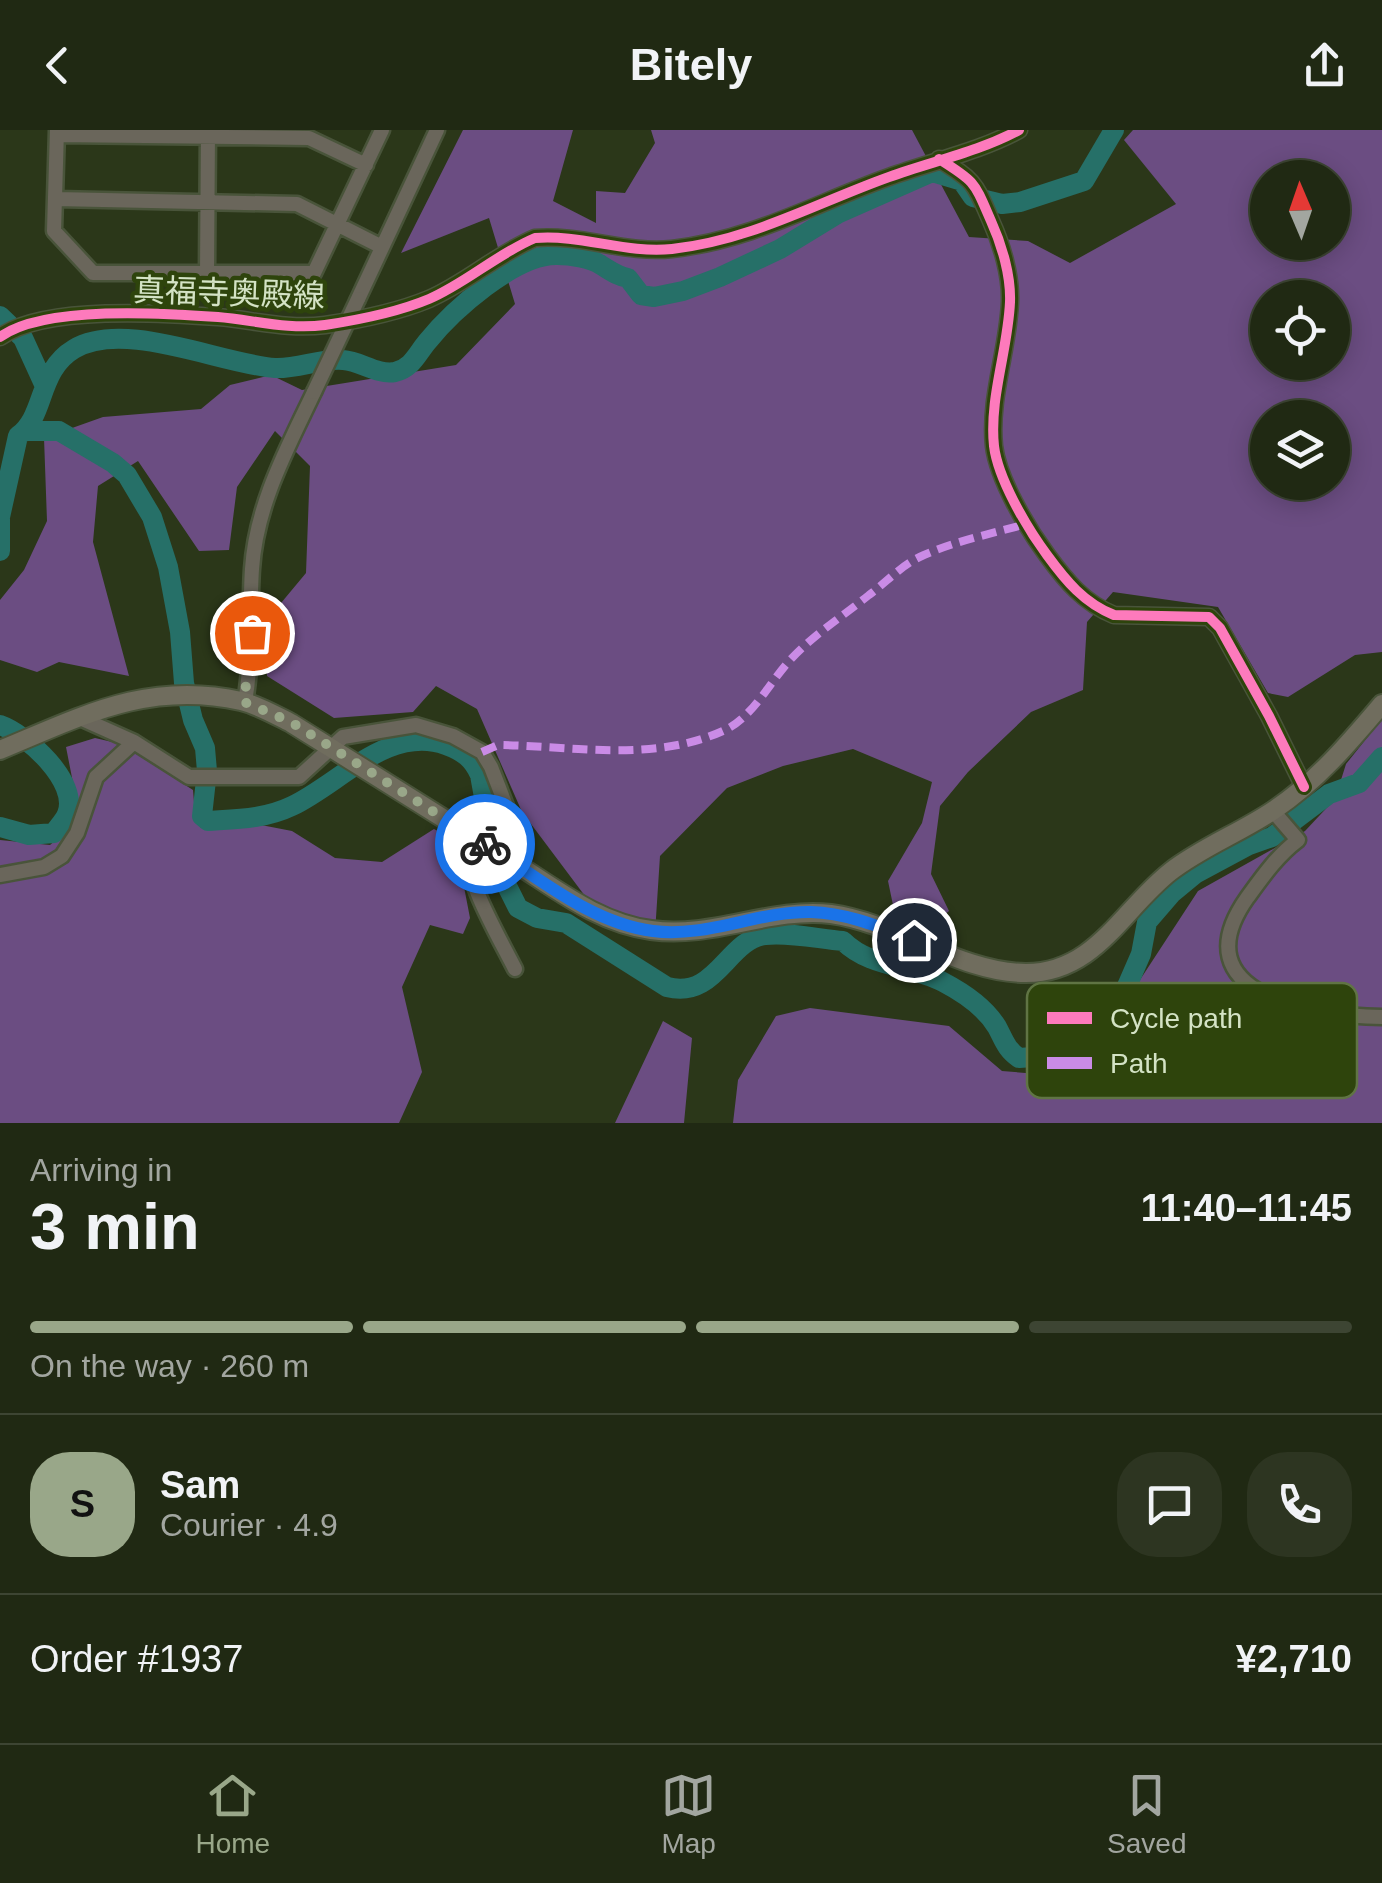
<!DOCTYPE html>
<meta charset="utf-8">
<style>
:root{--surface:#202913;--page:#2d3521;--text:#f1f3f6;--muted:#a2a6a0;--line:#3d4533;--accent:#99a789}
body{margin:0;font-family:Arial,"Noto Sans JP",sans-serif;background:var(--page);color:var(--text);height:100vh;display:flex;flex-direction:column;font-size:38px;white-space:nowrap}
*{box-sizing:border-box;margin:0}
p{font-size:32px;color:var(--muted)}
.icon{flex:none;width:55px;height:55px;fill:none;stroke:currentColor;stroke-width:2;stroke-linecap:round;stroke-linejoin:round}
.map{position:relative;height:993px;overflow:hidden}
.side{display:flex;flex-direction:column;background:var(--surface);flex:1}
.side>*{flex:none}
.needle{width:65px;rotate:358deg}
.controls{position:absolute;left:1250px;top:30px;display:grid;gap:20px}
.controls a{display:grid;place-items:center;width:100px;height:100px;border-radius:50%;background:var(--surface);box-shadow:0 5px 25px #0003,0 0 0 2px var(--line);font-size:50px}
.pin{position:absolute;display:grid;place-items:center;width:85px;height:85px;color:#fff;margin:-42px;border:5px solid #fff;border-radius:50%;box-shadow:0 2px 10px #0007}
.courier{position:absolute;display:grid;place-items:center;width:100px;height:100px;margin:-50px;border:8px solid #1a73e8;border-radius:50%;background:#fff;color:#222;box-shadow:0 2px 12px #0007}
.overview em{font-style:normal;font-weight:700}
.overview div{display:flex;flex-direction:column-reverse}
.overview{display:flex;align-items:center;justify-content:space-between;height:170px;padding:0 30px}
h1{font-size:65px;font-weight:700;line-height:75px}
.bar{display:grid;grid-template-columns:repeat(4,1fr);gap:15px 10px;align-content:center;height:120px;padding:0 30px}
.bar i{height:12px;border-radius:8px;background:var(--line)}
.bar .active{background:var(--accent)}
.bar p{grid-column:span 4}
.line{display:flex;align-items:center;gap:25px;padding:0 30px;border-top:2px solid var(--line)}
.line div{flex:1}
.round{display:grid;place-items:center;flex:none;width:105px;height:105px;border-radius:40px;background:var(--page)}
header{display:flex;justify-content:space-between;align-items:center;height:130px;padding:0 30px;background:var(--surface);font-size:45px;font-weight:700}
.tab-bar{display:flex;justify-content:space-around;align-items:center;height:140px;border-top:2px solid var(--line);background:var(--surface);font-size:28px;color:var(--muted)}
.tab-bar a{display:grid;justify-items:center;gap:5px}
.tab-bar .active{color:var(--accent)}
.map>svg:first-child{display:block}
.green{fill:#6b4d82;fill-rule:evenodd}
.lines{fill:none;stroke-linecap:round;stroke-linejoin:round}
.river{stroke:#267068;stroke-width:20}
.minor-casing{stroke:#49543a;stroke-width:19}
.major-casing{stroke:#49543a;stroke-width:22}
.minor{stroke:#6a665b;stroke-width:14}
.major{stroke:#706d5e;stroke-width:18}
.minor-bridge-casing{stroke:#49543a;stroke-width:19;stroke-linecap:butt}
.minor-bridge{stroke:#6a665b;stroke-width:14}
.quiet{stroke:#ca8be6;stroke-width:8;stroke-dasharray:15 8;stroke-linecap:butt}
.cycleway-casing{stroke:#2e440c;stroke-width:16}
.cycleway{stroke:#fd7abc;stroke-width:10}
.done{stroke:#99a789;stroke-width:10;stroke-dasharray:0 18}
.route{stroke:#1a73e8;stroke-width:12}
.labels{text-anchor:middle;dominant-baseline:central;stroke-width:9;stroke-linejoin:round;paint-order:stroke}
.street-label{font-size:32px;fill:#d4e3c5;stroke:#2e440c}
.key{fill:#2e440c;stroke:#607444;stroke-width:2.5}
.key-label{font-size:28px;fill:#d4e3c5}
</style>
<header><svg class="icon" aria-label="back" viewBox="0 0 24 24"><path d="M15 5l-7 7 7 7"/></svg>Bitely<svg class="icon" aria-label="share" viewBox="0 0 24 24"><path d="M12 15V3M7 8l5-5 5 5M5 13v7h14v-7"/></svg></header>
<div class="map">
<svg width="1382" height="993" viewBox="0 0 1382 993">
<rect width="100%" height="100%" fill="#2b3719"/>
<path class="green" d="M463,0H573L553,71L596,93V61L625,63L655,13L651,0H912L969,107L1028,111L1070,133L1176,74L1124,10L1133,0H1382V522L1355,525L1288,567L1268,563L1218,477L1113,462L1087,492L1083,560L1031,582L968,642L940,676L931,744L949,781L931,796L893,775L888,751L922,693L932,652L853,619L783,636L727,658L660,726L655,803L588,770L522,682L477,579L436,556L413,582L334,588L267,546L266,491L306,443L310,336L275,301L237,357L229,420L199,421L138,331L98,356L93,412L129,546L59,532L37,542L0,530V470L24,440L47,391L44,308L103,287L201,279L230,255L271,245L302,260L456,235L515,174L489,88L401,123ZM1268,48H1332V112H1268ZM1268,168H1332V232H1268ZM1268,288H1332V352H1268Z
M1382,589V993H733L738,950L776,886L810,878L949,896L1002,941L1064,946L1110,926L1134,859L1198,761L1305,701L1335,669L1346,634Z
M95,608L121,614L193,660L195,684L201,698L261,695L292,701L335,728L382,732L434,699L455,710L470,788L463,804L430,795L402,857L422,942L399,993H0V710L50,715L72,696L75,663L66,617Z
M663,891L692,908L684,993H615Z"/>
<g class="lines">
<path class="river" d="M0,186L23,208L44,254
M26,301H59L113,333L127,345L152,387L168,437L180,502L184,553L193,590L205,618L207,641L202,686L208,691C237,689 265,689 292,676C339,654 389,594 446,615C463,621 473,629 480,645L496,734L518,778L537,788L566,793L667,857C716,870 727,810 765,805C789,802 819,809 843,811C870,838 911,835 943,852C964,863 985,877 997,897C1004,910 1006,919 1019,928L1062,925L1092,909L1114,886L1141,824L1147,792L1172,763L1195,744L1249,715L1272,707L1329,664L1359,653L1382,627
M0,421V387L18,306C46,286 37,241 74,219C124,189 221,234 275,238C298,239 321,228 343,230C361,231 376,245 395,242C412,238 417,224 427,212C452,181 515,124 557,125C570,125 591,128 601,135C611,141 617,146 628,148L641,165L654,167L683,161L720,147L780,119L839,83L932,42L962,51L973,67L1002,74L1020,72L1084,51L1114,0
M0,595C26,604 80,652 67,684C65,690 58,697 54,703L29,705L0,697"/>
<g class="minor-casing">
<path id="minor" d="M57,0L54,101L93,143H314L382,0
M57,5L309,8L366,35
M939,29C976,52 974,52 991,91C1002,115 1011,146 1010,172C1008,220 989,268 994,316C998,349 1027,398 1047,425C1066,451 1084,473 1114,485L1209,487L1220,498L1269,586L1304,657
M56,69L297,74L382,117
M207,143L208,1
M358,169L437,0
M0,207C44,175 164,183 218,187C254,190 288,200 325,195C358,190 398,182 429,169C466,153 497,124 535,108C581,104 626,124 672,119C752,110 816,73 889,47C933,31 978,22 1019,0
M245,572C253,527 249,484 252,439C256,375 287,319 314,262
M78,587L134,612L189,647H299L343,607L416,595L453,606L482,622L491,637L523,720L518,735
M1273,681L1298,710C1277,726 1263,746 1247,768C1179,865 1312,886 1382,887
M462,702C467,754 492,794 515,839
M0,745L44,737L62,726L77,703L96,647L134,612"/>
</g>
<g class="major-casing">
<path id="major" d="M0,620C82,586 149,550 241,571C258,575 275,585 291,593C364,638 437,684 510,730C554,757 597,793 651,800C712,809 770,777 831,784C897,793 960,843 1026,843C1095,843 1122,780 1170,742C1202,717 1240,703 1274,680C1317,651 1349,613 1382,574"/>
</g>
<use href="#minor" class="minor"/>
<use href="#major" class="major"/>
<g class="minor-bridge-casing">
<path id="minor-bridge" d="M314,262L358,169"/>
</g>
<use href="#minor-bridge" class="minor-bridge"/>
<path class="quiet" d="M482,622L498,615C573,616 654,633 725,600C754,586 770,551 792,528C816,503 843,486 869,465C888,451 901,435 924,425C956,411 993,403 1027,394"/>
<g class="cycleway-casing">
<path id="cycleway" d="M939,29C976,52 974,52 991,91C1002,115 1011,146 1010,172C1008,220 989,268 994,316C998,349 1027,398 1047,425C1066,451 1084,473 1114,485L1209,487L1220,498L1269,586L1304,657
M0,207C44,175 164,183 218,187C254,190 288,200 325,195C358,190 398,182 429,169C466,153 497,124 535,108C581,104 626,124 672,119C752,110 816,73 889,47C933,31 978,22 1019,0"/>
</g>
<use href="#cycleway" class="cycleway"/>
</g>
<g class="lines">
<path class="done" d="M252,503L244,572L291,592L485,714"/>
<path class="route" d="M485,714C537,746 590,793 653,801C707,808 758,781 811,782C847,783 880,797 914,810"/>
</g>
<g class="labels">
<g class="street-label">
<text transform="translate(229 163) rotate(2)">真福寺奥殿線</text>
</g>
</g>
<rect x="1027" y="853" width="330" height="115" rx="15" class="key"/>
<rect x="1047" y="882" width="45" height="12" fill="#fd7abc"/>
<rect x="1047" y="927" width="45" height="12" fill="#ca8be6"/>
<g class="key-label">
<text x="1110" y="898">Cycle path</text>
<text x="1110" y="943">Path</text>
</g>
</svg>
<div class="controls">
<a><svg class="needle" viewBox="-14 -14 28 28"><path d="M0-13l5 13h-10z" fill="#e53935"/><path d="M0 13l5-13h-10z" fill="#a2a6a0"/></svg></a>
<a><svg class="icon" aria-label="locate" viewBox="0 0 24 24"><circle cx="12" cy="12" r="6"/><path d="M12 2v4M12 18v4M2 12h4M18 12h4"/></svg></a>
<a><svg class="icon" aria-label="layers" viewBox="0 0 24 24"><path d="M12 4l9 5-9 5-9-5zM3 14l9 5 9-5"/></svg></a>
</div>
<div class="pin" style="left:252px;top:503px;background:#ea580c"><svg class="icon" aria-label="bag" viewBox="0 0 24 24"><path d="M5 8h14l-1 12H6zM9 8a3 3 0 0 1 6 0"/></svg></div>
<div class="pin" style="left:914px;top:810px;background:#1f2937"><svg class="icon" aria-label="home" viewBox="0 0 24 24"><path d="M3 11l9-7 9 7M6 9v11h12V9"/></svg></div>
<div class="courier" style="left:485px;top:714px"><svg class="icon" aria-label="bike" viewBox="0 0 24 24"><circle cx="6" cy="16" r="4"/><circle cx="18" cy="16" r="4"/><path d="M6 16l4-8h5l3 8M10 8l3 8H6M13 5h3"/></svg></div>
</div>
<section class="side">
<div class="overview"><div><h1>3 min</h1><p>Arriving in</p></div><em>11:40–11:45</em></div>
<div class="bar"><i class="active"></i><i class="active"></i><i class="active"></i><i></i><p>On the way · 260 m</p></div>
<div class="line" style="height:180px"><b class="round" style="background:var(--accent);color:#111">S</b><div><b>Sam</b><p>Courier · 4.9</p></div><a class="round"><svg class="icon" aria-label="chat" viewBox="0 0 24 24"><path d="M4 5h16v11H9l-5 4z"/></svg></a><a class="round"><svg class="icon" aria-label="phone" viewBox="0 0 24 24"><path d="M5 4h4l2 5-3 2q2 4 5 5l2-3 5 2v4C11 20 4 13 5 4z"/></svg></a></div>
<div class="line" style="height:130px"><div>Order #1937</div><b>¥2,710</b></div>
</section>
<nav class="tab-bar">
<a class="active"><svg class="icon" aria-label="home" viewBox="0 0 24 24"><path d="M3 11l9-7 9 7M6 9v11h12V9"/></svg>Home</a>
<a><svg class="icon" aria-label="map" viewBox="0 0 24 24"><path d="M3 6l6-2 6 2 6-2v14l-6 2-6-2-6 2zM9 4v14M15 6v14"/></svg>Map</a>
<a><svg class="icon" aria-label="saved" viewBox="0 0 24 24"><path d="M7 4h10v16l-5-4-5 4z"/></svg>Saved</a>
</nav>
